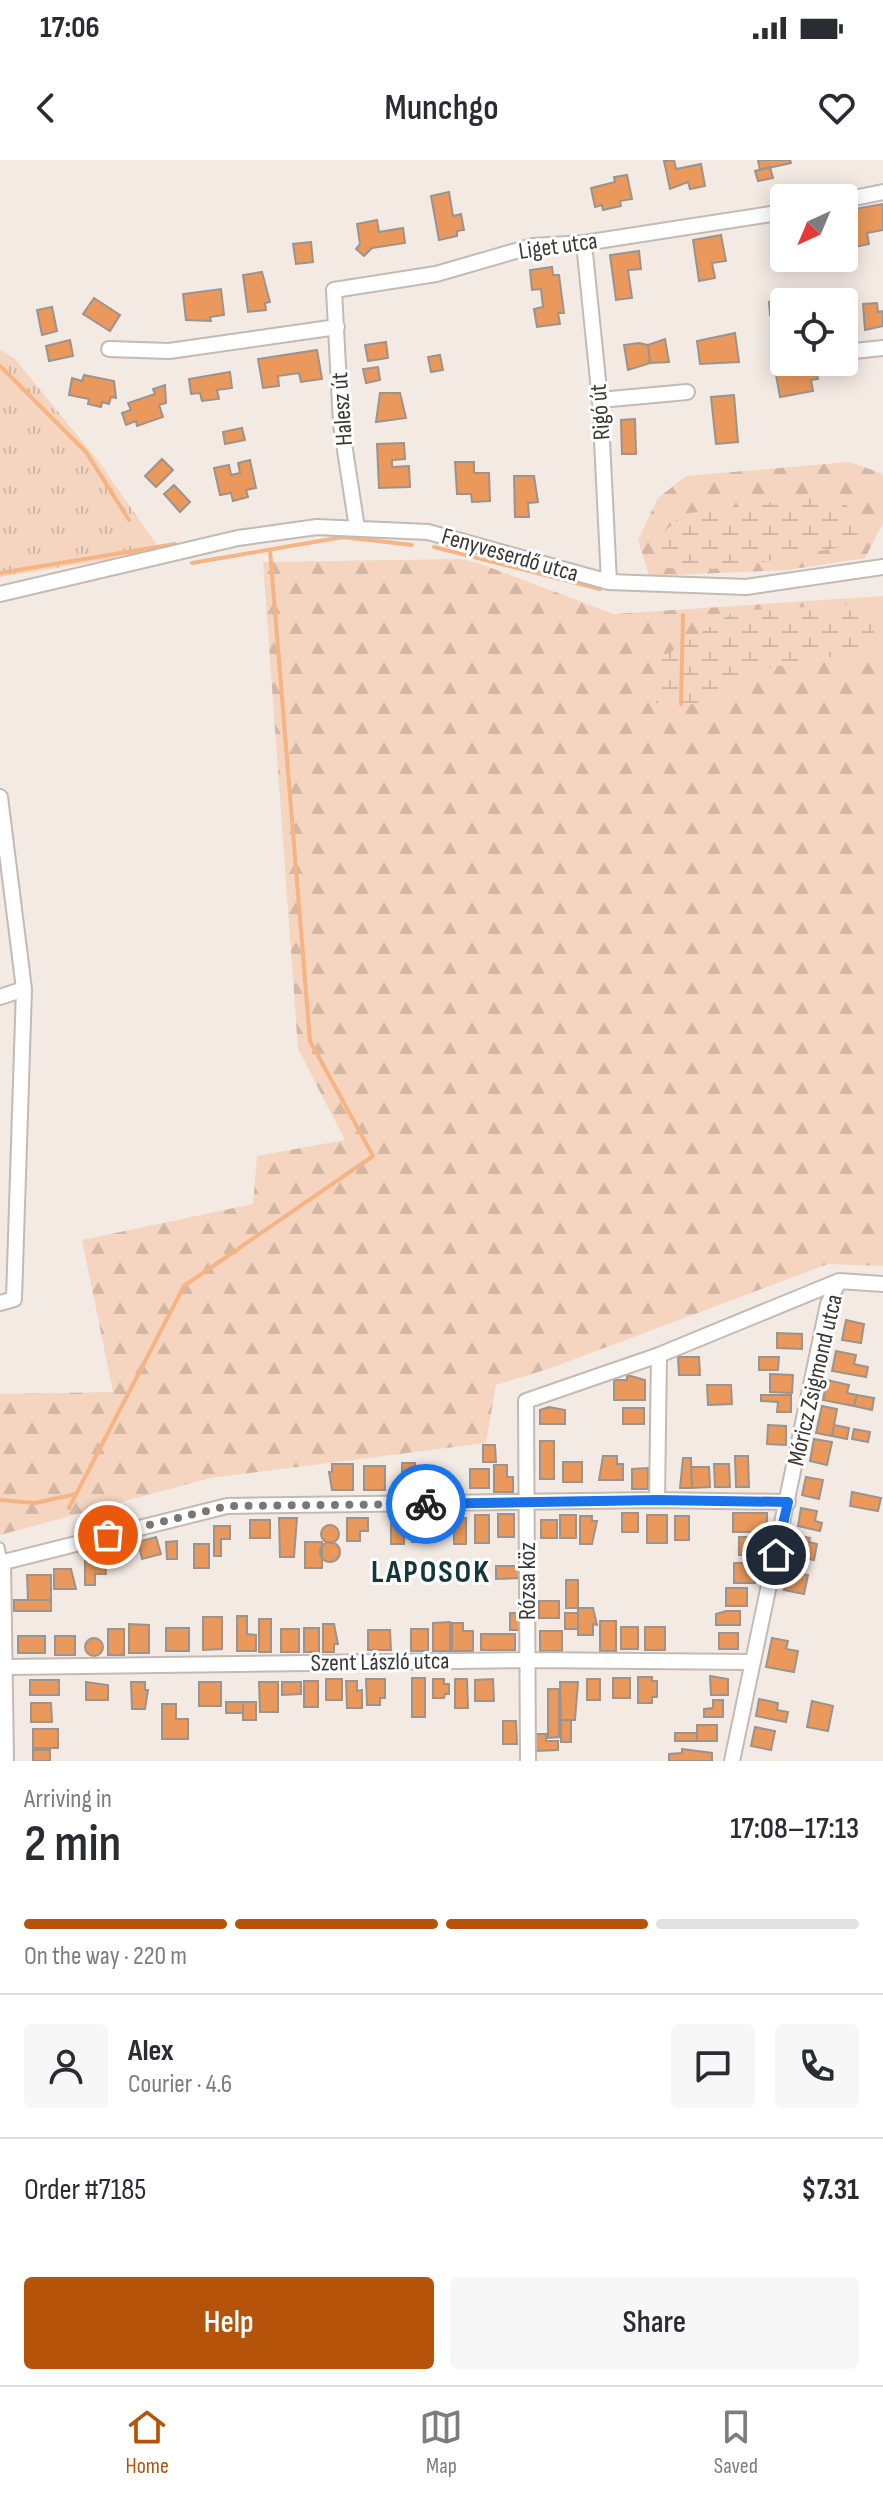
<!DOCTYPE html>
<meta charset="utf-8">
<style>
:root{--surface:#fff;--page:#f7f7f7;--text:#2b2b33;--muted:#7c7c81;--line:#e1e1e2;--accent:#b45309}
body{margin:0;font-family:"Sofia Sans Condensed",sans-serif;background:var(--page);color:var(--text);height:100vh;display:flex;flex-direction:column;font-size:30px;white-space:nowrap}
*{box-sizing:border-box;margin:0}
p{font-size:26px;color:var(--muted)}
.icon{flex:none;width:44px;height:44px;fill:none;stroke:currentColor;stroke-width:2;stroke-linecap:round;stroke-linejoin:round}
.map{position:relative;height:1601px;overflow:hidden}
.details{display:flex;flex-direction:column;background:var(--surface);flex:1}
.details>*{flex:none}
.needle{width:52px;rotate:224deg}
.fabs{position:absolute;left:770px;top:24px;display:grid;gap:16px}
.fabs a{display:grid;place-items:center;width:88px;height:88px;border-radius:8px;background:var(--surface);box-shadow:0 4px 20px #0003;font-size:40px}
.pin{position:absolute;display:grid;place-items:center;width:68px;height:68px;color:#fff;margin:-34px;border:4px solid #fff;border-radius:50%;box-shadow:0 2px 8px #0007}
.courier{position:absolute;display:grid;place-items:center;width:80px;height:80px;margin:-40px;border:6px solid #1a73e8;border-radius:50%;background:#fff;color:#222;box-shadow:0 2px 10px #0007}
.overview em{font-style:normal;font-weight:600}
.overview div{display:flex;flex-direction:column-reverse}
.overview{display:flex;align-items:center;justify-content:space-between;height:136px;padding:0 24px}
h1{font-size:52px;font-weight:600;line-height:60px}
.bar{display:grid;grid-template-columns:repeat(4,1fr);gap:12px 8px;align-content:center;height:96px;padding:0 24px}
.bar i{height:10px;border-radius:6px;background:var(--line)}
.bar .selected{background:var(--accent)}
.bar p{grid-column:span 4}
.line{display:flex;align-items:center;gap:20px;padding:0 24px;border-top:2px solid var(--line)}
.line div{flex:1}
.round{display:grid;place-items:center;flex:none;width:84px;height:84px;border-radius:8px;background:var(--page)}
.button{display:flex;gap:16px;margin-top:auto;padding:16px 24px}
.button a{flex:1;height:92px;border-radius:8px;background:var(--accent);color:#fff;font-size:32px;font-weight:600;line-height:92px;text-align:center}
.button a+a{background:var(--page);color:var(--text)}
.status{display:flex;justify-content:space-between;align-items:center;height:56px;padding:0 40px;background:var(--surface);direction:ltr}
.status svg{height:22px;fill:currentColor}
header{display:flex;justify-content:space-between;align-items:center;height:104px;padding:0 24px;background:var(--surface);font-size:36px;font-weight:600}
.tabs{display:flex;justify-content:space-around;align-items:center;height:112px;border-top:2px solid var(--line);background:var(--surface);font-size:22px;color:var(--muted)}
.tabs a{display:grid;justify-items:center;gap:4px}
.tabs .selected{color:var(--accent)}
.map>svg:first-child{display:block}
.grass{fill:url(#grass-tufts)}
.forest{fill:url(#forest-firs);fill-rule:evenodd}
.wetland{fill:url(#wetland-marsh)}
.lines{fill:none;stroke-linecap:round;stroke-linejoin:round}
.stream{stroke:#f6b383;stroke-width:4}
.building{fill:#ea985b;stroke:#9c938d;stroke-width:2}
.service-casing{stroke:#c3bab4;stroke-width:11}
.minor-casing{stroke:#c3bab4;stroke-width:18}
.service{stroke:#fff;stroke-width:7}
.minor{stroke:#fff;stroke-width:14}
.done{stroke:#7c7672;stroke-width:8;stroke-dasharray:0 14.4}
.route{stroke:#1a73e8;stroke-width:10}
.labels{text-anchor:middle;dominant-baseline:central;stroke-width:6;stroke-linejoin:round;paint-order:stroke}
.street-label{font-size:24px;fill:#3b3735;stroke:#fff}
.district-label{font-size:32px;font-weight:bold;letter-spacing:2px;fill:#14373a;stroke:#fff}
</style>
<div class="status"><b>17:06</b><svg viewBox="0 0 49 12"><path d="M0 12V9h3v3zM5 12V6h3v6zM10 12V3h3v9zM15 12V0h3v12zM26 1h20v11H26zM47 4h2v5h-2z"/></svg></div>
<header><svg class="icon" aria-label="back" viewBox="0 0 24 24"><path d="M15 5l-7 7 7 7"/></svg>Munchgo<svg class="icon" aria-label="heart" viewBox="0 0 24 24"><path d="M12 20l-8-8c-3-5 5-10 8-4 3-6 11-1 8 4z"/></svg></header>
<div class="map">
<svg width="883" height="1601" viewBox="0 0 883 1601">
<defs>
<pattern id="grass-tufts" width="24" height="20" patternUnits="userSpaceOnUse" patternTransform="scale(2)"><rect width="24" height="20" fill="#f5d5bf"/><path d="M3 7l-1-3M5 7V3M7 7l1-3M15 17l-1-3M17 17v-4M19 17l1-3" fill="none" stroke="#d3b7a5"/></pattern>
<pattern id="forest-firs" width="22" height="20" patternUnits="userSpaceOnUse" patternTransform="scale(2)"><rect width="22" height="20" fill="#f5d5bf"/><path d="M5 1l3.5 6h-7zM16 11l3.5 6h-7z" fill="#d3b7a5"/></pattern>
<pattern id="wetland-marsh" width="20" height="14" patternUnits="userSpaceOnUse" patternTransform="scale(2)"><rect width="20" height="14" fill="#f5d5bf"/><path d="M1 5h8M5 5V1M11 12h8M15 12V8" fill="none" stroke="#d3b7a5"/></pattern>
</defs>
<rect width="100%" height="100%" fill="#f4eae4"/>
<path class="grass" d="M0,189L15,199L99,302L161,391L0,417Z"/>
<path class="forest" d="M849,302L881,313L883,317V363L865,398L788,410L649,416L638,380L658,338L686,316Z
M460,399L478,403L614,454L883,436V1106L828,1104L551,1208L496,1225L486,1283L210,1318L0,1375V1234L113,1232L82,1080L253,1044L257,996L345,980L298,889L263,402ZM858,444L861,492L766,508L701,544L657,543L809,447Z"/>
<path class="wetland" d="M835,334L863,362L853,385C795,394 719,417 662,407V374L683,354Z
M858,444L876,456L873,481L861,492L766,508L701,544L656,543L658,500L735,451Z"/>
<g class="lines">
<path class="stream" d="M0,206L86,292L129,360
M434,387L600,429
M192,403L343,377L412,385
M0,413L175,384
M681,544L683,455
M0,1340L35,1343L76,1334
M69,1348L184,1126L373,996L310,881L270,390"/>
</g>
<path class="building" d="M674,0L676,9L701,4L705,26L690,29L688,22L670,29L664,1Z
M758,0H790L791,3L760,10Z
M770,7L773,18L758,21L755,11Z
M627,15L632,39L620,41L621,46L603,50L602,45L595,47L591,28L615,22L614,17Z
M449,32L453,56L461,54L464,70L457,71V76L439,80L431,36Z
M883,44V70L867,73L869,84L850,88L848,76L844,77V55L850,54L849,50Z
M377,60L379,72L403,68L405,83L372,88L364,96L356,89L360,84L357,64Z
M784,68V98H790L777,100L772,70Z
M721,75L726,101L712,103L715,118L699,121L693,80Z
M311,82L313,102L296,104L293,84Z
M639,91L641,109L628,110L632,138L616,140L610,95Z
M552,107L553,115H559L564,153H558L560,164L537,167L534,149L543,147L541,129L532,130L530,110Z
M262,112L270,142L265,143L266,150L248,152L243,115Z
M221,129L224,155L210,157L211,161L186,160L183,134Z
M94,138L120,155L110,171L83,154Z
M805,139L784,142V185L772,186L771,164L779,163L778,154L770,155L769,142Z
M877,143L878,152L883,151V166L865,170L863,144Z
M52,147L57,171L42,175L37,150Z
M735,173L739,202L700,204L697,181Z
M665,179L669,202L650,203L648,185Z
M70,180L73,196L49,201L46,186Z
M386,182L388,198L368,201L365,185Z
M639,183L648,185L650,203L628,210L624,185Z
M317,190L322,219L301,222L299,213L278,216L279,226L263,228L258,199Z
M440,195L443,210L431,212L428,197Z
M815,206L818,219L811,220L813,231L780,237L776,215Z
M378,207L380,220L366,223L363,209Z
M230,212L232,228L217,230L219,239L202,241L200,233L191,234L189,219Z
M84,215L114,221L116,238L111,237L109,244L102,242L101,247L88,244L89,239L69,235L72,218L82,221Z
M165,225L166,243L159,245L163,257L137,266L136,261L126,265L122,253L131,250L128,243L155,234L153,229Z
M380,233H400L406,258L376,262Z
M734,235L738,282L716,284L711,237Z
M635,259L636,294H622L621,260Z
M242,268L245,280L225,284L223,272Z
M404,283L405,299L392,300V307L409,306L410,327L379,328L377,284Z
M162,299L173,310L156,327L145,316Z
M250,300L256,328L246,330L248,337L233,341L231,333L220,335L214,308L229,305L231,315L240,313L238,303Z
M455,302H474V313H489L490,341L472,342L471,334H457Z
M514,316H534L538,342L528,343L529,357H515Z
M174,325L190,342L180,352L164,334Z
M846,1160L864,1164L861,1183L842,1180Z
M777,1173L802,1174V1189L777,1188Z
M836,1191L856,1195L854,1204L868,1207L866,1217L832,1211Z
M678,1197H699L700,1215H679Z
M759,1197H779L778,1210H759Z
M770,1214L793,1215L792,1233L770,1232Z
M627,1215L645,1220V1240H614V1220H627Z
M827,1220L849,1225L847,1233L857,1235L854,1246L823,1240Z
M707,1225H731L732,1244L708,1245Z
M761,1235H791V1252H777L778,1242L761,1241Z
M857,1235L874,1238L872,1250L854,1246Z
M822,1246L837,1249L832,1276L816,1273Z
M549,1247L565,1250V1264H540V1250Z
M623,1248H644V1264H623Z
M768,1265L786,1266V1285L767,1284Z
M834,1265L849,1268L847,1279L832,1276Z
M854,1269L870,1272L868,1282L852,1279Z
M814,1279L832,1282L827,1305L810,1301Z
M540,1281H554V1319H540Z
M483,1285H495L496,1302H483Z
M603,1296H617V1304H623V1320H599Z
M735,1296H748L749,1327H736Z
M683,1298H691L692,1328H680Z
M563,1302H582V1322H563Z
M402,1303H415L416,1330H402Z
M332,1304H353V1330H332L329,1312H332Z
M714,1304H729L730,1327H715Z
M494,1305H507V1317H513V1332H494Z
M364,1306H385V1330H364Z
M691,1307H709L710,1327L692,1328Z
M648,1308V1329H632V1309Z
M470,1309H489V1328H470Z
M806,1317L823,1320L819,1339L802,1335Z
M852,1332L881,1338L878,1351L850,1346Z
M801,1348L817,1351L815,1361L822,1363L820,1371L798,1366Z
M622,1353H638V1372H622Z
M733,1353H767V1372H733Z
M498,1354H514V1377H498Z
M475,1355H489V1383H475Z
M560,1355H576V1378H560Z
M647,1355H667V1383H647Z
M580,1356H592V1361H597L592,1384H580Z
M675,1356H689V1380H675Z
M279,1358H297L294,1397H280Z
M347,1358H368V1371H360V1381H347Z
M391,1358L404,1359V1384H391Z
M454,1358H466V1384H454Z
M250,1360H270V1378H250Z
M541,1360H557V1378H541Z
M412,1362H434V1382H412Z
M321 1374a9 9 0 1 1 18 0a9 9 0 1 1-18 0Z
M214,1366H230V1379H221V1396H214Z
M797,1375L810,1378L809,1382L817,1384L814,1400L793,1396Z
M156,1377L161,1394L142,1399L138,1382Z
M739,1377H760V1395H739Z
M177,1381V1399H167L166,1382Z
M305,1382H322V1408H305Z
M320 1392a10 10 0 1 1 20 0a10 10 0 1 1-20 0Z
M194,1384H209V1408H194Z
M85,1397H101V1403H105L106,1414H95V1425H85Z
M734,1403H755V1423H734Z
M496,1406H519V1418L496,1419Z
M54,1409H71L76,1429H54Z
M787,1411L808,1415L804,1434L784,1430Z
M27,1415H51V1440H28Z
M566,1420H578V1448H566Z
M726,1428H747V1446H726Z
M14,1440H51V1451H14Z
M539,1441H559V1458H539Z
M578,1448H593L597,1465L593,1464V1475H578Z
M726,1451H740V1465H716V1454Z
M510,1453H520V1470H510Z
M565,1453H578V1469H565Z
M237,1456H247V1474L256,1475V1491H237Z
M203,1457H222V1489L203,1490Z
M259,1459H271V1492H259Z
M600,1461H616V1491H600Z
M450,1462V1491H433V1463Z
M452,1463H463V1471H473V1491H452Z
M129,1464L149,1465V1493H129Z
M323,1464H334L338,1484H334V1492H323Z
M621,1467H638V1489H621Z
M645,1467H665V1490H645Z
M166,1468H189V1491H166Z
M304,1468H319V1492H304Z
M108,1469H124V1495H108Z
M281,1469H299V1492H281Z
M411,1469H428V1491H411Z
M368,1470H390L391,1490H368Z
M540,1471H562V1491H540Z
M719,1473H738V1489H719Z
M481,1474H515V1490H481Z
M18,1476H45V1493H18Z
M55,1476H75V1495H55Z
M772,1478L788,1481L786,1489L798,1491L794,1512L766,1507Z
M85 1487a9 9 0 1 1 18 0a9 9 0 1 1-18 0Z
M710,1516L728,1519V1535H711Z
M638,1517H652V1521H657V1537H652V1543H638Z
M412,1518H425V1557H412Z
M613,1518H630V1538H613Z
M326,1519H342V1540H326Z
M366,1519H385V1538H380V1545H367Z
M433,1519H444V1524H449V1534H445L444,1538H433Z
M455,1519H467L468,1548H455Z
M493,1519L494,1541H475V1520Z
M587,1519H600V1540H587Z
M30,1520H59V1535H30Z
M304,1521H318V1547H304Z
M346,1521H357V1531L362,1530V1548H347Z
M86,1522L108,1525V1540H86Z
M131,1522H145V1530H148L145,1549H132Z
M199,1522H221V1546H199Z
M259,1522H278V1552H260Z
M282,1522H301V1534L282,1535Z
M560,1522H578L575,1560H561Z
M548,1529H559V1577L548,1578Z
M759,1539L778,1543L777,1550L788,1552L786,1562L756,1556Z
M713,1540H723V1557H704V1549L713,1548Z
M812,1541L833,1546L828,1571L807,1567Z
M226,1542H243V1553H226Z
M243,1542H256V1560H243Z
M31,1543H51L52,1562H31Z
M162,1544H176V1559H188V1579H162Z
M561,1560H571V1582H561Z
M503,1561H516L517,1584H503Z
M697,1565H717V1581H697Z
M755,1567L775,1571L771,1590L751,1586Z
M33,1569H58V1588H33Z
M675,1573H697V1581H675Z
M535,1574H546V1581H558V1590L535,1591Z
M682,1589L712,1593V1601H669V1594L682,1593Z
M33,1590H50V1601H33Z"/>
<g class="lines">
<g class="service-casing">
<path id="service" d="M0,1387L3,1402"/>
</g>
<g class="minor-casing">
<path id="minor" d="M844,40L883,32
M584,83L600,240L609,422
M109,189L169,191L337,167
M844,192L883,188
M600,240L687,232
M357,368L341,264L334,130L436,114L533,86L584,83L784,52
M0,434L238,378L317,367L428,372L609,422L746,427L883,407
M0,637L24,829L14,1139L0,1143
M0,837L24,829
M657,1340L659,1195
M3,1402L6,1601
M0,1403L227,1346L657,1340L788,1342
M7,1507L527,1500L753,1502
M528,1601L526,1241L659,1195L839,1121L883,1124
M732,1601L828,1144L839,1121"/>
</g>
<use href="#service" class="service"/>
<use href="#minor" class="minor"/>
</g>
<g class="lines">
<path class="done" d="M108,1375L227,1346L426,1344"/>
<path class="route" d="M426,1344L657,1340L788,1342L776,1395"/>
</g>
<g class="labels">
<g class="street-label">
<text transform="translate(558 86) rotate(-8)">Liget utca</text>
<text transform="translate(342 249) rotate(-94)">Halesz út</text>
<text transform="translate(600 252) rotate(-94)">Rigó út</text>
<text transform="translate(510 395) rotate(16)">Fenyveserdő utca</text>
<text transform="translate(815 1220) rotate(-77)">Móricz Zsigmond utca</text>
<text transform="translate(527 1421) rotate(-90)">Rózsa köz</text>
<text transform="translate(380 1502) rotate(-1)">Szent László utca</text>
</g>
<g class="district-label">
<text x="431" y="1412">LAPOSOK</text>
</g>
</g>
</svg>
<div class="fabs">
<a><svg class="needle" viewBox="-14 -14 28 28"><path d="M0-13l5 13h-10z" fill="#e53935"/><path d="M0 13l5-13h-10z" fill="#7c7c81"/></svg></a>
<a><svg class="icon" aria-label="locate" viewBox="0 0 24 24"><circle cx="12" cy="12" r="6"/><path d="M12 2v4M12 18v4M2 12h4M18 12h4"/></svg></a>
</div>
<div class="pin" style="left:108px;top:1375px;background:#ea580c"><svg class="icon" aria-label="bag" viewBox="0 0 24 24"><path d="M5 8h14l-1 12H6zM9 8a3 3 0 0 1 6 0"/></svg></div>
<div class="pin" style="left:776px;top:1395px;background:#1f2937"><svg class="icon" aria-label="home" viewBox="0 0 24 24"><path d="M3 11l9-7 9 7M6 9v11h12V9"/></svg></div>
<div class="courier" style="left:426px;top:1344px"><svg class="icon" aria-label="bike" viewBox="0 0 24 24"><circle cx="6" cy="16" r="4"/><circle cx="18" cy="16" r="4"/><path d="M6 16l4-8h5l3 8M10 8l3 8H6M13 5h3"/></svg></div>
</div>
<section class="details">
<div class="overview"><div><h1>2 min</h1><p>Arriving in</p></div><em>17:08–17:13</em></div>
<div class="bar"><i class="selected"></i><i class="selected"></i><i class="selected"></i><i></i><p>On the way · 220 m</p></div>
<div class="line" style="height:144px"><a class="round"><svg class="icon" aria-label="person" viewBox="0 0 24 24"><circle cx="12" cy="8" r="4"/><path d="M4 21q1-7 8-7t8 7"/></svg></a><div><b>Alex</b><p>Courier · 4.6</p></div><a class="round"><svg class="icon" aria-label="chat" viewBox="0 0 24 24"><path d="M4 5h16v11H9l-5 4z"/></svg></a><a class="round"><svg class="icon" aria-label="phone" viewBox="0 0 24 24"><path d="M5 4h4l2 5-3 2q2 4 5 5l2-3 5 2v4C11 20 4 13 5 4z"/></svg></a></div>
<div class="line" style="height:104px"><div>Order #7185</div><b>$7.31</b></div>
<div class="button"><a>Help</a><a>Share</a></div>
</section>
<nav class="tabs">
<a class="selected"><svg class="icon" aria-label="home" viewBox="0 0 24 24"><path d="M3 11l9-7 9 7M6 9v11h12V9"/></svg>Home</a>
<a><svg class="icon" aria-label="map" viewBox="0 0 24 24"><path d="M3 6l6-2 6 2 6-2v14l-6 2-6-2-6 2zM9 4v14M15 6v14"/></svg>Map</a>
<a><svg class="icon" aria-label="saved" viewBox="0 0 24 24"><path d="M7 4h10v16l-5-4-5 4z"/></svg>Saved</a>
</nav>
